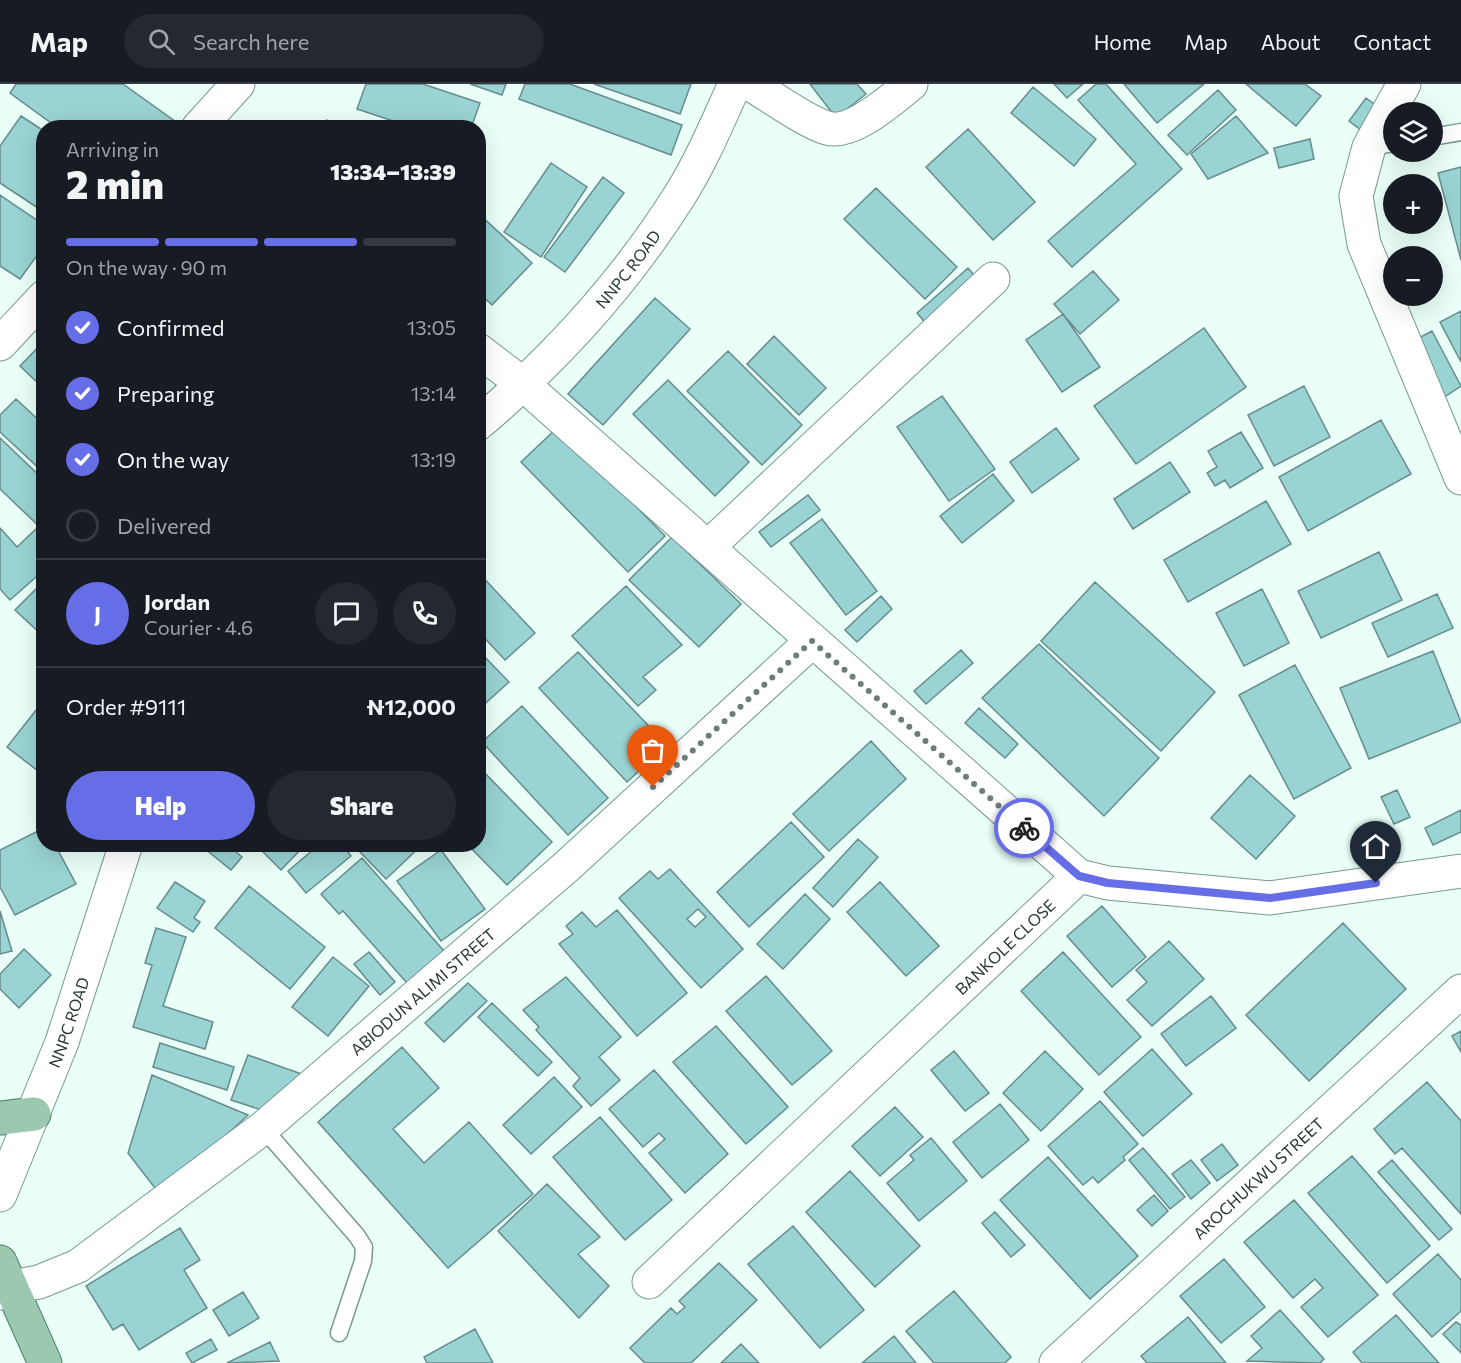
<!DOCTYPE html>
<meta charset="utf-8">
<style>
:root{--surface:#171b24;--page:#242831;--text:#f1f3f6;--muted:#9ea1a6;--line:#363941;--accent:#666ee7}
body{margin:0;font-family:Commissioner,sans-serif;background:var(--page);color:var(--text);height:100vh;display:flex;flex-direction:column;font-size:22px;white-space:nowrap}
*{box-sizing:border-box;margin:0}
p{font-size:20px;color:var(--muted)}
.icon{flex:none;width:33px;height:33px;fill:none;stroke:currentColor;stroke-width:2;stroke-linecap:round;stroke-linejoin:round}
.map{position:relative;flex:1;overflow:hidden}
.panel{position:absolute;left:36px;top:36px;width:450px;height:732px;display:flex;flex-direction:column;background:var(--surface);border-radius:24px;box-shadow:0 6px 24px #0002}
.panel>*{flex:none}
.tools{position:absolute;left:1383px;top:18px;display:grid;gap:12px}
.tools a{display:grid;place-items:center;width:60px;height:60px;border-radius:50%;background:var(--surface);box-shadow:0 6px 24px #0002;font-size:30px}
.pin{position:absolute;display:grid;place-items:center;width:51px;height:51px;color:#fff;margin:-62px -26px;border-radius:50% 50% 50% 0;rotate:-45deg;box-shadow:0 0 6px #0007}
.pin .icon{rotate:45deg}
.courier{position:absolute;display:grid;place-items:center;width:60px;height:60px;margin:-30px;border:4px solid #666ee7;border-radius:50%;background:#fff;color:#222;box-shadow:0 2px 8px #0007}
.headline em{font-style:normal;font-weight:800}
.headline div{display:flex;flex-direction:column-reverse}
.headline{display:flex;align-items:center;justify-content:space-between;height:102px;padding:0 30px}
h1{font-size:39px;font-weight:800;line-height:45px}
.bar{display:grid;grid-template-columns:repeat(4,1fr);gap:9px 6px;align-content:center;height:72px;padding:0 30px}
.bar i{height:8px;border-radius:4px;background:var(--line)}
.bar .on{background:var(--accent)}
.bar p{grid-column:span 4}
.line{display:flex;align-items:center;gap:15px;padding:0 30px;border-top:2px solid var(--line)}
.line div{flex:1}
.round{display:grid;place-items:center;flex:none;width:63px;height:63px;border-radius:32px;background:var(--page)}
ol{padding:0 30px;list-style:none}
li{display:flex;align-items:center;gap:18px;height:66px}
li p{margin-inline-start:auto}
li .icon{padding:6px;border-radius:50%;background:var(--accent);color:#fff;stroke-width:4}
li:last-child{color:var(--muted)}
li i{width:33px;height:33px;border:3px solid var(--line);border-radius:50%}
.action{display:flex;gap:12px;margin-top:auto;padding:12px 30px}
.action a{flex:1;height:69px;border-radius:36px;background:var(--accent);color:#fff;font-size:24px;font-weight:800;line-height:69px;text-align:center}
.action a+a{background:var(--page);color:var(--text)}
header{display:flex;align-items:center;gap:36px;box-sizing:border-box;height:84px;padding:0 30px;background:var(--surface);border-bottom:2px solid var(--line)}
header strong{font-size:28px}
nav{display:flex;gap:33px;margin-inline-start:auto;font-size:21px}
.search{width:420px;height:54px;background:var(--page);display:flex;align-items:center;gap:15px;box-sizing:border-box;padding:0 21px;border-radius:33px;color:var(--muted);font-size:22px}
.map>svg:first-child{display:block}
.building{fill:#99d3d3;stroke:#678c8c;stroke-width:1.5;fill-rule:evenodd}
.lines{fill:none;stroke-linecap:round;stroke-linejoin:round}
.lane-casing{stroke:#779990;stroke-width:19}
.street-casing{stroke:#779990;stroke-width:35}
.secondary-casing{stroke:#779990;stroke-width:35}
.primary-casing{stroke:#487e60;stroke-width:35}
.lane{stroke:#fff;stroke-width:16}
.street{stroke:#fff;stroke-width:33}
.secondary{stroke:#fff;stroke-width:33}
.primary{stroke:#9bc8ae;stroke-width:33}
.done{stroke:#6c7e79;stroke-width:6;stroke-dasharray:0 10.8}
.route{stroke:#666ee7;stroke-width:8}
.labels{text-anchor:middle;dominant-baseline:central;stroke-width:4.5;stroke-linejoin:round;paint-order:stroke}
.street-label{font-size:16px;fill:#293834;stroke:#fff}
</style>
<header>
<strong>Map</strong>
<div class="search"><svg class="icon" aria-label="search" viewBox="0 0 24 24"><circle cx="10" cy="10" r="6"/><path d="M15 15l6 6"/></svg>Search here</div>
<nav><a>Home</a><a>Map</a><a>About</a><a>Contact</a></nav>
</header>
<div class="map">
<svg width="1461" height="1279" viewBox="0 0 1461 1279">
<rect width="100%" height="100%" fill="#e9fff8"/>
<path class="building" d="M16,0H123L176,38L172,44H58L10,9Z
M366,0H423L480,19L471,44H414L357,25Z
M470,0H506L502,11Z
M525,0H570L682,41L671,71L519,15Z
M594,0H691L680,30Z
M810,0H857L866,10L836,34Z
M1054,0H1083L1067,14Z
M1096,0H1106L1182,85L1072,183L1048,157L1136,80L1078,16Z
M1124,0H1204L1157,39Z
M1246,0H1305L1321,12L1296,42Z
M1033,3L1096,55L1074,82L1011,29Z
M1218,6L1236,26L1187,71L1168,51Z
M1366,14L1378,23L1361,46L1349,37Z
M21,32L44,47V128L0,99V62Z
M1236,32L1268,69L1208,95L1191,70Z
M327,36L339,44H323Z
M968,45L1035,118L993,156L926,83Z
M1310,55L1314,75L1279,84L1274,64Z
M551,79L587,103L541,173L504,148Z
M1461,83V176L1438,89Z
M603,93L624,109L565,188L544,173Z
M876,104L957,183L925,215L844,135Z
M0,111L44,141V162L20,195L0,182Z
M478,129L532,179L492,221L478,208Z
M968,184L979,197L928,242L917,229Z
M1093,187L1119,216L1080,250L1054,220Z
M655,214L690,245L603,341L568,310Z
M1461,227V278L1440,238Z
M1063,230L1100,283L1062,308L1026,256Z
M1204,244L1246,303L1136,380L1094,322Z
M1432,247L1461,302L1443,314L1413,257Z
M774,252L826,304L799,331L747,280Z
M44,257V301L42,303L20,282Z
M728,267L802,341L762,381L687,307Z
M668,296L749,378L715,412L633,330Z
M1304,302L1330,353L1274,382L1248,331Z
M942,312L995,385L949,417L897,343Z
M16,315L44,341V389L0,348V331Z
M1381,336L1411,390L1308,447L1279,393Z
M558,343L665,452L628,488L521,378Z
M1056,344L1079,375L1032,409L1010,378Z
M1241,348L1263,384L1230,404L1225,396L1215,402L1207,389L1217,383L1208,367Z
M0,354L44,396V447L0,405Z
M1170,378L1190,408L1133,445L1114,415Z
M993,390L1014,417L962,459L940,432Z
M808,411L820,426L771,463L759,448Z
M1266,417L1291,460L1188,518L1164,476Z
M822,435L877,507L846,531L790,459Z
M0,444L17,463L37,444L44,451V486L10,516L0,505Z
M672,453L741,520L699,563L629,496Z
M1379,468L1402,516L1321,554L1298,507Z
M478,488L535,549L505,576L478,547Z
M44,497V553L15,526Z
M1095,498L1215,608L1161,667L1041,557Z
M626,502L682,561L643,593L656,606L638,622L572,552Z
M1262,505L1289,559L1244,582L1216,529Z
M1437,510L1453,544L1388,573L1372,539Z
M881,512L892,525L857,558L845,546Z
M1039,560L1159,674L1104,732L982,614Z
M478,566L509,598L478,626Z
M961,566L973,579L926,620L914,607Z
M1433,567L1461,638L1369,675L1340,604Z
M578,568L667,661L627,698L539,604Z
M1295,581L1351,684L1294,715L1239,611Z
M44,616V681L38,687L7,663Z
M522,622L608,714L568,751L482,658Z
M979,624L1018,660L1005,674L965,639Z
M871,657L906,695L829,767L793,730Z
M478,682L552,758L507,801L467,760H478Z
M1250,691L1295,732L1256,775L1211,734Z
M1397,706L1410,733L1394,740L1381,713Z
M1461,726V748L1433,761L1425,744Z
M791,738L824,773L749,843L717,808Z
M44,744V760H73L59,768L76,800L15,831L0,803V766Z
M858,755L878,773L833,823L813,804Z
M199,760H227L242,773L231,786Z
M255,760H306L281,786Z
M320,760H342L351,772L306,809L288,787Z
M366,760H423L386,795L359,767Z
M441,766L485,825L441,857L397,797Z
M362,774L444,867L407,899L343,827L339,830L321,810Z
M670,785L743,865L701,904L619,814L650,787L658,795ZM698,825L706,833L695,843L687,835Z
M175,798L205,817L194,834L200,838L193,848L157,824Z
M880,798L939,862L906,892L847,828Z
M249,802L325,863L290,905L215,844Z
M805,810L830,835L783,885L757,860Z
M1102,822L1146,873L1112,903L1067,852Z
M617,826L687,909L637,952L559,860L573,850L566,842L582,828L596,843Z
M0,827L12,867L0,870Z
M1343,839L1406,905L1309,997L1246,931Z
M156,844L186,853L163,922L213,938L205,965L133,943L152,881L145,879Z
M1169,857L1204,895L1152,942L1127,916L1147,898L1136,886Z
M24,865L51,891L19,924L0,905V890Z
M369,868L395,898L380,911L354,880Z
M1063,868L1141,953L1099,991L1021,907Z
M333,873L369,902L328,952L292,923Z
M766,892L832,967L792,1001L726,927Z
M566,893L621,953L599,973L620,996L591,1022L573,1002L580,994L536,946L539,943L523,926Z
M468,899L487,917L444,958L425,939Z
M1211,912L1236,944L1186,982L1161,950Z
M492,919L552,978L538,992L478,933Z
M716,942L788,1023L746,1060L673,978Z
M1461,947V968L1452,952Z
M160,959L234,983L227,1006L153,983Z
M402,963L439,1004L393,1045L424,1079L469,1038L533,1110L448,1184L318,1038Z
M1152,965L1192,1010L1143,1052L1104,1008Z
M954,967L989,1009L965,1027L931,986Z
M1045,967L1083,1005L1041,1047L1003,1009Z
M248,971L313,994L274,1030L231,1016Z
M654,986L728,1070L685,1109L649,1069L665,1055L659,1049L643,1063L609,1025Z
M152,991L248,1031L161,1112L128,1069Z
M554,993L582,1023L531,1070L503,1041Z
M1427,998L1461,1037V1130L1402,1064L1395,1070L1374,1045Z
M1100,1017L1138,1060L1123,1073L1125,1076L1098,1099L1093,1093L1083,1101L1048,1062Z
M1000,1020L1029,1056L982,1094L953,1058Z
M895,1023L923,1053L880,1092L852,1062Z
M600,1033L672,1116L625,1156L553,1073Z
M931,1054L967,1097L919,1137L887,1099L914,1076L910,1071Z
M1222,1060L1238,1081L1217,1097L1201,1076Z
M1143,1064L1185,1113L1170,1125L1129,1076Z
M1352,1072L1430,1162L1387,1199L1308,1109Z
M1048,1073L1138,1172L1090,1215L1000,1116Z
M1191,1076L1210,1099L1191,1115L1172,1090Z
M1392,1076L1452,1145L1439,1156L1378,1088Z
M850,1087L920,1162L875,1203L806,1128Z
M547,1100L600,1153L578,1170L609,1202L579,1234L498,1147Z
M1154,1111L1168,1127L1152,1142L1137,1126Z
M1294,1116L1378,1211L1328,1253L1301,1223L1323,1204L1315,1195L1293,1214L1244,1158Z
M995,1128L1025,1161L1011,1173L982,1139Z
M793,1142L864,1226L820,1264L748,1180Z
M180,1144L200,1176L184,1186L207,1224L139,1266L123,1240L113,1246L86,1202Z
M1438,1170L1461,1196V1227L1432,1253L1393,1210Z
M1224,1175L1265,1223L1221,1259L1180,1212Z
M719,1179L757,1216L691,1279H645L630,1264L671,1224L677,1230L685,1223L679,1217Z
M954,1207L1011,1273L1005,1279H934L906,1247Z
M243,1208L259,1234L229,1252L213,1226Z
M1280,1226L1324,1275L1320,1279L1247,1277L1262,1264L1251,1252Z
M1396,1231L1439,1279H1362L1353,1268Z
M1188,1233L1226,1279H1147L1141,1272Z
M1456,1238L1461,1241V1269L1443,1250Z
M475,1245L493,1279H427L424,1273Z
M894,1252L916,1279H862Z
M211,1255L217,1266L192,1279L186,1269Z
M270,1258L279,1277L227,1279Z
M741,1260L759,1279H721Z"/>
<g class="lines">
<g class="lane-casing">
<path id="lane" d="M1432,53L1461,48
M1369,63L1394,59
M263,1044L357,1152L364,1163L363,1177L339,1249"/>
</g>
<g class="street-casing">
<g id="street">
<path d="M750,0C769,11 808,39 827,44C852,52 893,14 911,0"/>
<path d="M1404,0L1369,63L1356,112L1364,160L1461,394"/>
<path d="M198,44L238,0"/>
<path d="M0,260L44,213"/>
<path d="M478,266L524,301L1079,792"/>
<path d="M708,463L993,195"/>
<path id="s1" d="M649,1198L1079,792L1108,799L1270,814L1461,787"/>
<path id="s2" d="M0,1209L12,1203L39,1198L78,1182L263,1044L565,784L812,557"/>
<path id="s3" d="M1056,1279L1461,907"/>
</g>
</g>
<g class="secondary-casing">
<g id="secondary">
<path id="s4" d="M478,340C556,274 626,197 680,111C702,76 718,37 735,0"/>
<path id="s5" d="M0,1111L62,958L126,760"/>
</g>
</g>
<g class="primary-casing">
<path id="primary" d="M0,1034L34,1030
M0,1178L45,1279"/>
</g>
<use href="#lane" class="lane"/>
<use href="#street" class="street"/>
<use href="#secondary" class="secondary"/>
<use href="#primary" class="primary"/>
</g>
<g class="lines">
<path class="done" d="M653,703L812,557L1024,744"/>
<path class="route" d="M1024,744L1079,792L1108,799L1270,814L1376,799"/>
</g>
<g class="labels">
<g class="street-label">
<text stroke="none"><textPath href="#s4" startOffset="216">NNPC ROAD</textPath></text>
<text stroke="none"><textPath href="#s1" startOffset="489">BANKOLE CLOSE</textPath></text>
<text stroke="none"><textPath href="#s2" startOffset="524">ABIODUN ALIMI STREET</textPath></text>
<text stroke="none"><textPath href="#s5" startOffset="186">NNPC ROAD</textPath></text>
<text stroke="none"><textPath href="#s3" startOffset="274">AROCHUKWU STREET</textPath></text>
</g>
</g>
</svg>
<div class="tools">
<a><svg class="icon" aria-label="layers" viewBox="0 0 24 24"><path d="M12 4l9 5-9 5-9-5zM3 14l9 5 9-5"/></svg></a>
<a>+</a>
<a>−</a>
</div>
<div class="pin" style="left:653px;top:703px;background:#ea580c"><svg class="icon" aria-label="bag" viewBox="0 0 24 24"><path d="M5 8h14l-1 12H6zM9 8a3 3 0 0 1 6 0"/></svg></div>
<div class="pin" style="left:1376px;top:799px;background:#1f2937"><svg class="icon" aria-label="home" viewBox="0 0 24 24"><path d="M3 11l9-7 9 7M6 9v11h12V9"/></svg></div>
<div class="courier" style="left:1024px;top:744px"><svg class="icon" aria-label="bike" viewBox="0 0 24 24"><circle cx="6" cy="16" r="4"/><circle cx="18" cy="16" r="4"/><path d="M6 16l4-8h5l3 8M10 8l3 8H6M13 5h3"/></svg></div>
<section class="panel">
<div class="headline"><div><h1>2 min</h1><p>Arriving in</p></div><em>13:34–13:39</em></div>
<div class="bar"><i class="on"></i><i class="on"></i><i class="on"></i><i></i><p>On the way · 90 m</p></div>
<ol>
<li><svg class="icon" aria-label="check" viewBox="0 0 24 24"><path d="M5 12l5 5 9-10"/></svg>Confirmed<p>13:05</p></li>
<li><svg class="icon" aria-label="check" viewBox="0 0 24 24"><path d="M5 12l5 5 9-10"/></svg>Preparing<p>13:14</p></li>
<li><svg class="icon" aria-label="check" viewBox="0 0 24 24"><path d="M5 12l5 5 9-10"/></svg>On the way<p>13:19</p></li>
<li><i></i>Delivered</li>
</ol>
<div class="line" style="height:108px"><b class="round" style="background:var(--accent);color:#fff">J</b><div><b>Jordan</b><p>Courier · 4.6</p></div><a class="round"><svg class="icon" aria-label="chat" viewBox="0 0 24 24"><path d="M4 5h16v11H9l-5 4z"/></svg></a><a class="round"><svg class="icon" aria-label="phone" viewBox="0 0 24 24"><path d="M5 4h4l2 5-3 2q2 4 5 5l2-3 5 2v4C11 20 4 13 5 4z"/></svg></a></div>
<div class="line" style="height:78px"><div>Order #9111</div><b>₦12,000</b></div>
<div class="action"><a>Help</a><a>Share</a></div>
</section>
</div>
